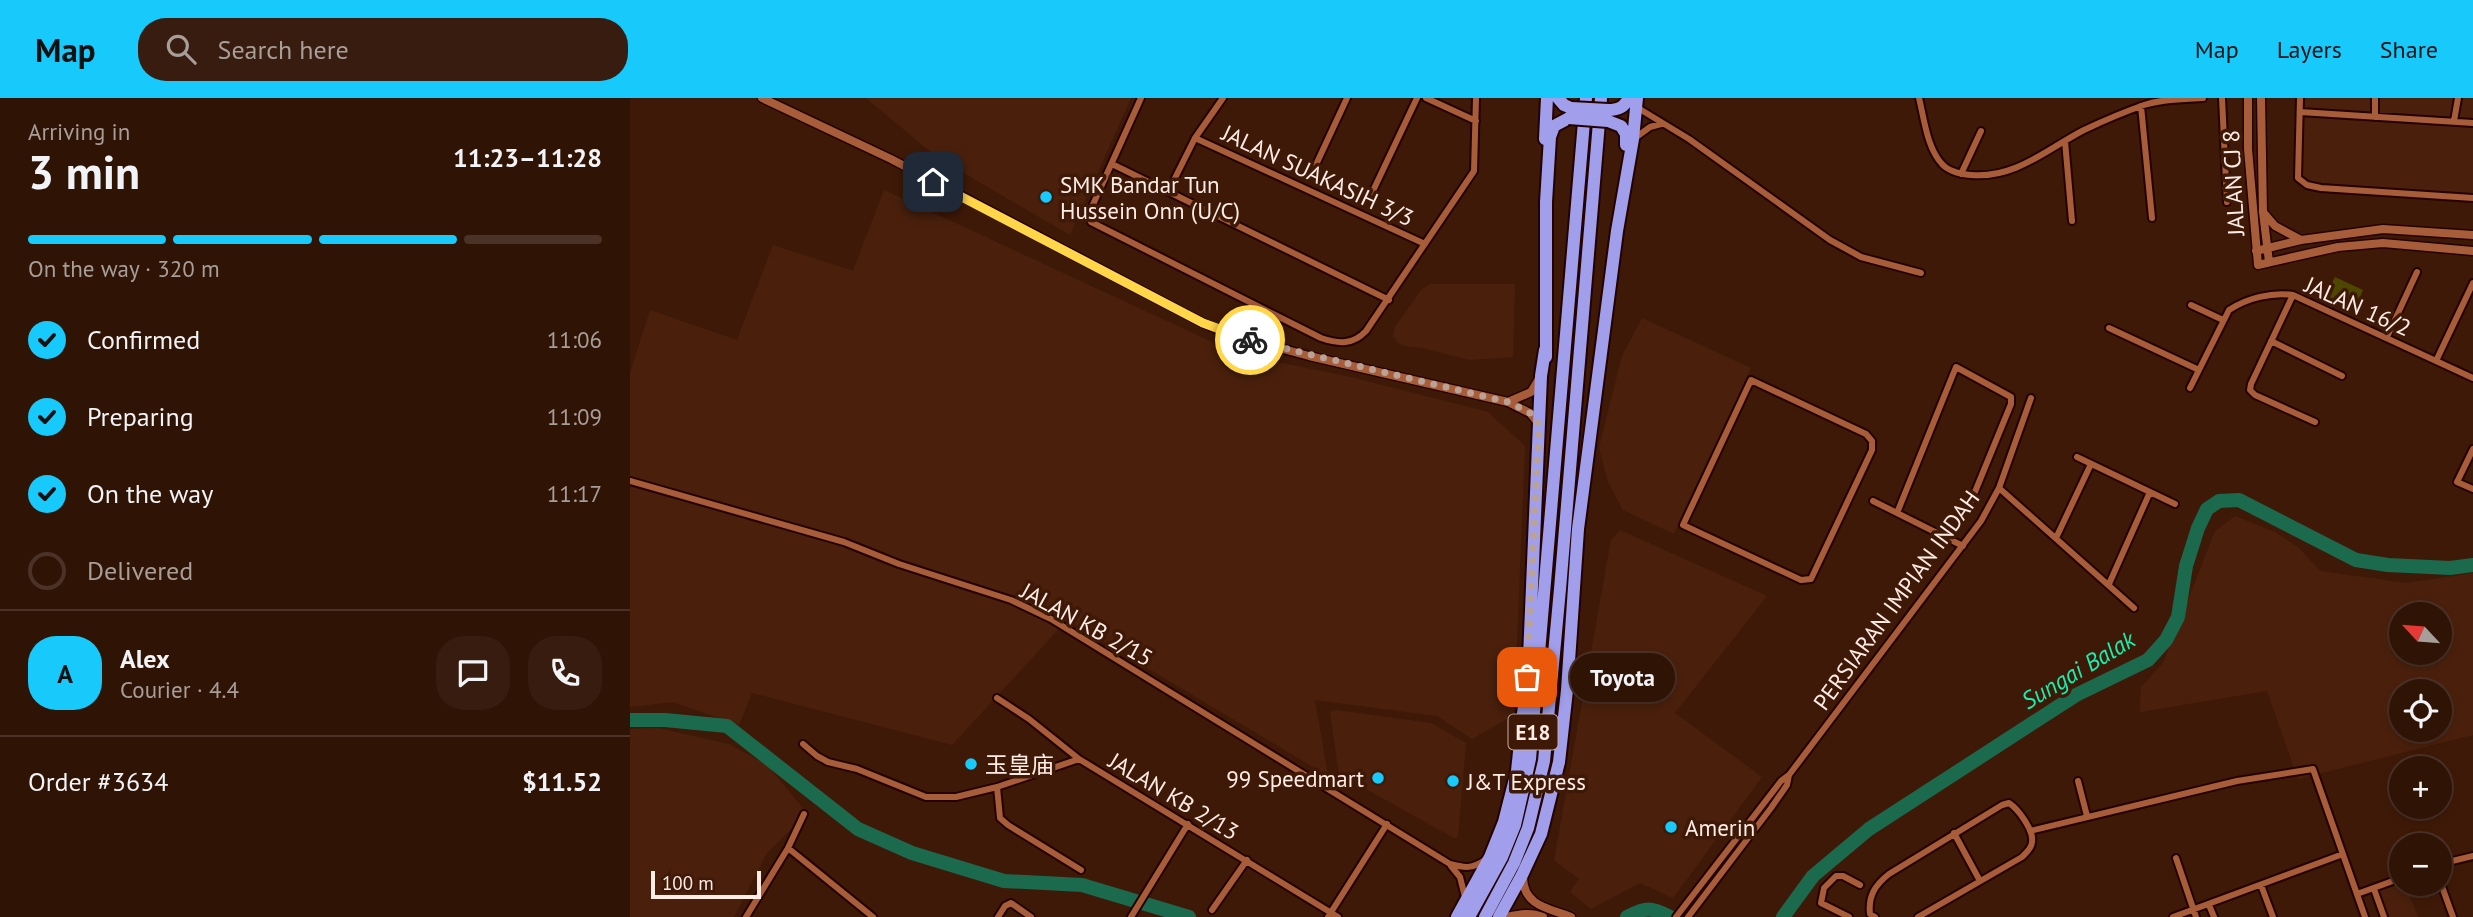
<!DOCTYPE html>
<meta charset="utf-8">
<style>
:root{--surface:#2f1305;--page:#371c0f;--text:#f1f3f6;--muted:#a79e9a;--line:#4a3227;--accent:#17cafb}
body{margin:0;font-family:"PT Sans","Noto Sans SC",sans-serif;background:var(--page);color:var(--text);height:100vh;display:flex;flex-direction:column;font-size:26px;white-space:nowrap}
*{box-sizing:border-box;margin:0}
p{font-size:23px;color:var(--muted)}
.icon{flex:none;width:38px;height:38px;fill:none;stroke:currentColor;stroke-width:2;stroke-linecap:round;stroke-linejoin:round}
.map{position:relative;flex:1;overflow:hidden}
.sheet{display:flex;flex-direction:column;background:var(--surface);width:630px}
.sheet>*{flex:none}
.needle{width:46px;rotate:296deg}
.controls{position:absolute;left:1759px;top:504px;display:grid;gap:14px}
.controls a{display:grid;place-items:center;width:63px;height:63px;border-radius:50%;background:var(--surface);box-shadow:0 4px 10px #0003,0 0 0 2px var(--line);font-size:35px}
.scale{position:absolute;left:21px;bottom:18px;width:110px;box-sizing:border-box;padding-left:7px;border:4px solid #feece5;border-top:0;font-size:19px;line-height:24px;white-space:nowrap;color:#feece5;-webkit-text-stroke:5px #3f1907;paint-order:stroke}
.pin{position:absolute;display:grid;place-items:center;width:60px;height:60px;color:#fff;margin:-30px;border-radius:14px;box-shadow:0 4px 10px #0006}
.courier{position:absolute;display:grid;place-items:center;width:70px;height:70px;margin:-35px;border:5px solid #ffd54a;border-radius:50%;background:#fff;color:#222;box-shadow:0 2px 9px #0007}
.bubble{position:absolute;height:49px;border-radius:24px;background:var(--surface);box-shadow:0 4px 10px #0003,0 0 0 2px var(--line);font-size:23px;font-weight:800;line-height:49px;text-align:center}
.summary em{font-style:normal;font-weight:800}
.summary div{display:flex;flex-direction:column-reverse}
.summary{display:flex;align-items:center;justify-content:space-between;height:119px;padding:0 28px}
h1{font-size:46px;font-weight:800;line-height:52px}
.bar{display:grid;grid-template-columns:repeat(4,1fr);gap:10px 7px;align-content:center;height:84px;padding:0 28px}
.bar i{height:9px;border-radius:5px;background:var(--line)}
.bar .current{background:var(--accent)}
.bar p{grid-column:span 4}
.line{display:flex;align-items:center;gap:18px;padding:0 28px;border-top:2px solid var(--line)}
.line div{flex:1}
.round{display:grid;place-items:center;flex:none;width:74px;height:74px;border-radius:28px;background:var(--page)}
ol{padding:0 28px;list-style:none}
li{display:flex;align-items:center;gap:21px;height:77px}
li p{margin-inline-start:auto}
li .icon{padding:7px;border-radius:50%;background:var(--accent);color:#111;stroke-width:4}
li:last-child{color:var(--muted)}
li i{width:38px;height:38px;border:4px solid var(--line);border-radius:50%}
header{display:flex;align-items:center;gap:42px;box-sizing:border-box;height:98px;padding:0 35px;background:var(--accent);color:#111}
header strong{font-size:33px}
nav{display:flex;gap:38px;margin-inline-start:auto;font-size:24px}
.search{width:490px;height:63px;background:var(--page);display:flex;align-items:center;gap:18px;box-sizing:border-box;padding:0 24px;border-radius:28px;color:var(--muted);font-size:26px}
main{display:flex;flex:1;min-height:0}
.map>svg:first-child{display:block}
.built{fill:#4a200c;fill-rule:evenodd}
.green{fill:#4d4702}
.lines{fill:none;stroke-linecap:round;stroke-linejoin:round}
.river{stroke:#1b6a4e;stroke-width:14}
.minor-casing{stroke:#230200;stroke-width:10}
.tertiary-casing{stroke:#230200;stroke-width:11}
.motorway-casing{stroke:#230200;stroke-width:16}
.minor{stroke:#a75c3a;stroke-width:6}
.tertiary{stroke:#a75c3a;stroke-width:8}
.motorway{stroke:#a19fec;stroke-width:12}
.motorway-bridge-casing{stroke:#230200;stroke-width:16;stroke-linecap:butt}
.motorway-bridge{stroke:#a19fec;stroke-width:12}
.done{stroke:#bba297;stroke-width:7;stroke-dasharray:0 12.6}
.route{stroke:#ffd54a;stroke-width:9}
.poi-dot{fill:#17cafb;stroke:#3f1907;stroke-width:2.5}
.labels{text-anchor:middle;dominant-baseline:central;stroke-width:7;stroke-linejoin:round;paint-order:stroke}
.shield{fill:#3f1907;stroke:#c5ada2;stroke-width:2}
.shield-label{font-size:21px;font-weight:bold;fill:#feece5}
.street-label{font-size:23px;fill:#feece5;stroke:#3f1907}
.poi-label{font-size:23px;fill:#feece5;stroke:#3f1907;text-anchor:start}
.water-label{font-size:24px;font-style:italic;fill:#15f1af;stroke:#3f1907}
</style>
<header>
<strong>Map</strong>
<div class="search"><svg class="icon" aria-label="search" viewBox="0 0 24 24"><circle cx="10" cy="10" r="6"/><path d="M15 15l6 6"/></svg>Search here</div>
<nav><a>Map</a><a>Layers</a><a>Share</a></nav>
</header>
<main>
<section class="sheet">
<div class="summary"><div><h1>3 min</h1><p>Arriving in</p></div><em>11:23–11:28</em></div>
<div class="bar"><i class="current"></i><i class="current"></i><i class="current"></i><i></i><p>On the way · 320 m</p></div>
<ol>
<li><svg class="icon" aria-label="check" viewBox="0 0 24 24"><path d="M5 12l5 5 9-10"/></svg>Confirmed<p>11:06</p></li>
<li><svg class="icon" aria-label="check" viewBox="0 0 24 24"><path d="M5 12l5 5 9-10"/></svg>Preparing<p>11:09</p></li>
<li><svg class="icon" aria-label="check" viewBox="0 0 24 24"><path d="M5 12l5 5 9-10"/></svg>On the way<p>11:17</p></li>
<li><i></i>Delivered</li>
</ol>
<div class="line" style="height:126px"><b class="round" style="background:var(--accent);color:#111">A</b><div><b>Alex</b><p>Courier · 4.4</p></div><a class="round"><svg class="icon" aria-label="chat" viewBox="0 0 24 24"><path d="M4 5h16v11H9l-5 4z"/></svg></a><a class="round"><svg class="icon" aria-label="phone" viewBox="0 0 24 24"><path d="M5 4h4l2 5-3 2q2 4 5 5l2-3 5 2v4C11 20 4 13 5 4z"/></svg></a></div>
<div class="line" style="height:91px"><div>Order #3634</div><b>$11.52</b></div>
</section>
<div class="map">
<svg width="1843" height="819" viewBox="0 0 1843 819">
<rect width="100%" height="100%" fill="#3f1907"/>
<path class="built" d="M236,0H501L440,137L308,60Z
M1673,0H1843V97L1679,84L1671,79Z
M254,92L608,256L721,279L858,314L895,348L884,617L842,641L807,618L685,602L698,678L437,522L322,647L122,595L109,627L43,604L0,609V275L20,212L107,242L143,147L223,173Z
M800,186H885L883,259L839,262L793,250L774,248L767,244L763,238L765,229L791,192Z
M1012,220L1121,270L1044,436L993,412L978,384L969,350L992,258Z
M1605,418L1645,434L1668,449L1690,473L1776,485L1843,475V637L1668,681L1637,593L1510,614L1511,589L1533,565L1585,433ZM1771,516H1810V555H1771ZM1771,593H1810V632H1771Z
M990,432L1137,498L1045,615L1132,679L1043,800L1010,785L961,811L940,794L949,781L924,762L981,442Z
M705,612L801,625L836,645L828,739L824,740L709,676L700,614Z
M28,630L99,646L137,667L177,715L137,755L104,819H0V631Z
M1771,783V786H1775L1788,819H1757L1747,793Z"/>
<path class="green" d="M1705,179L1733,192L1725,211L1696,198Z"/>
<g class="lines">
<path class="river" d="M0,622H35L97,628L228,731L282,755L374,783L452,787L559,819
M997,819C1016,809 1021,809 1040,819
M1153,819L1183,778L1239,731L1446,597L1518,562L1536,542L1548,519L1556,468L1568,430L1577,411L1589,403L1609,402L1726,462L1758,467L1820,470L1843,467"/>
<g class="minor-casing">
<path id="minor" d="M511,0L461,111L458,118L461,124L691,240C709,246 723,247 736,233L844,73L846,0
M796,0L846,23
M1289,0C1294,20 1297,50 1312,66C1319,74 1330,76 1341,77C1385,81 1417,51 1454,32C1473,23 1494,14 1514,7C1532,1 1554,1 1573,0
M1592,0L1597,104
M1670,0L1668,80L1677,87L1691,90L1843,100
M1511,8L1522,120
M1008,10L1059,41L1200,142L1231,159L1291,175
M1670,14L1843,25
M1745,19V0
M1824,23L1828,0
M565,40L795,146
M1005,40L1020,29L1031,26
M1435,43L1442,123
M482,66L759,202
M684,71L717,0
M1331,76L1351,33
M538,94L565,40L593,0
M741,97L787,0
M1663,197L1621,286L1620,292L1625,297L1685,324
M1561,207L1593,222
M1479,230L1569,272
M1757,239L1787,174
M1641,243L1712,278
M1806,263L1843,185
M1121,282L1236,336L1242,343V352L1181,481L1171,482L1053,427Z
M1560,290L1599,212C1617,200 1642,194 1663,197L1843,280
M1843,351L1827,384L1843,391
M1447,359L1545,406
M0,383L214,444L269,466L381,502L421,521L820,766C835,770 842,771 855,762
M1369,390L1504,510
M1243,403L1333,448
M1267,415L1326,269L1381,299V306L1340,406
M1426,440L1461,366
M1479,486L1520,394
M367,600L399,621L449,661L708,819
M173,646L187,658L198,664L227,671L296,699H326L367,689L449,661
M1448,683L1457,718
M367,689L370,720L378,727L451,772
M1400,733L1607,683L1683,671L1735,819
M1324,735L1350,783
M158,750L243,819
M1546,760L1566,819
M1810,766L1843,758
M821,768L830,779L835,799
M1810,783L1823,819
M1631,787L1643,819
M1744,791L1754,819
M1727,796L1771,780
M1579,807L1584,819
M582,812L617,762
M116,819L158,750L174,716
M368,819L375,808L381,805L401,819
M501,819L558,726
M698,819L757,726
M1046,819L1151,683L1159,677L1351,423L1369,390L1401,300
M1058,819L1141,710L1157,687L1159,677
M1219,819L1191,805L1194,790L1206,778H1213L1230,787
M1245,819L1240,816C1238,798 1245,787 1259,776L1372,707L1379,705C1388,711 1404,732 1402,744C1402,750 1396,755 1392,759L1288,819
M1543,819L1713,756"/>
</g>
<g class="tertiary-casing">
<path id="tertiary" d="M132,0L261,61L573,225L599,236L679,258L878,304L900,315L909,326
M1618,0V51L1628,167L1708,149L1753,145L1843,153
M1631,0L1633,114L1639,164
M1633,114L1645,128L1671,142
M1626,153L1671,142L1753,131L1843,137
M878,304L901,294L910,279
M893,780C894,808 918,810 941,819
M877,819C890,816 901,814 913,819"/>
</g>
<g class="motorway-casing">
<path id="motorway" d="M928,0L934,7L941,10
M978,12C989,12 994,9 999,0
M978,23L991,28L996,36V47
M915,41L917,0
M916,259V104L920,39L924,28L939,20
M827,819L860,759L874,724L887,673L899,559L911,278L915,252
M839,819L872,759L885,727L900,661L956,0
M855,819L884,765L898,730L914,663L930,491L971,0
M869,819L892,777L911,736L929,664L937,592L948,431L987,133L1003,41L1007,0"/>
</g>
<use href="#minor" class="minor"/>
<use href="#tertiary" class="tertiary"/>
<use href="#motorway" class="motorway"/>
<g class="motorway-bridge-casing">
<path id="motorway-bridge" d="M941,10L978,12
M939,20L978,23"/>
</g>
<use href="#motorway-bridge" class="motorway-bridge"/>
</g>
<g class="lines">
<path class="done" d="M620,242L878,304L900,315L909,326L897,579"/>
<path class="route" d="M303,84L573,225L620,242"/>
</g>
<g class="poi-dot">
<circle cx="416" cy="99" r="7"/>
<circle cx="341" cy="666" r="7"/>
<circle cx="748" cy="680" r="7"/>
<circle cx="823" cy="683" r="7"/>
<circle cx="1041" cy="729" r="7"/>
</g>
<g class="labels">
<rect class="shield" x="878.5" y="616.5" width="49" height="35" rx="5"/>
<g class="shield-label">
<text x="903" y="634">E18</text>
</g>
<g class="street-label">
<text transform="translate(688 77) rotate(25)">JALAN SUAKASIH 3/3</text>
<text transform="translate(1603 85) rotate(-93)">JALAN CJ 8</text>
<text transform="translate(1728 208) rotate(24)">JALAN 16/2</text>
<text transform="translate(1266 502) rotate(-54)">PERSIARAN IMPIAN INDAH</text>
<text transform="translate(457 526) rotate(29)">JALAN KB 2/15</text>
<text transform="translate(544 698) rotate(31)">JALAN KB 2/13</text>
</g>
<g class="poi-label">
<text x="430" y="86">SMK Bandar Tun<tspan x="430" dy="26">Hussein Onn (U/C)</tspan></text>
<text x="355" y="666">玉皇庙</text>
<text x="734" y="680" text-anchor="end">99 Speedmart</text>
<text x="837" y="683">J&amp;T Express</text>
<text x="1055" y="729">Amerin</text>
</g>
<g class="water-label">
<text transform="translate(1448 572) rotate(-31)">Sungai Balak</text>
</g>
</g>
</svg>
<div class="controls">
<a><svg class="needle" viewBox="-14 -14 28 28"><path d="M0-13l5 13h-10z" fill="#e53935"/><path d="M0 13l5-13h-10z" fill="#a79e9a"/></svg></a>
<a><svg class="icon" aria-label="locate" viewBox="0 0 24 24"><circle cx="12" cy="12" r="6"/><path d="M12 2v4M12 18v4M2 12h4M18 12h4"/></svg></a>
<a>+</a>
<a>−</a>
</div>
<div class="scale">100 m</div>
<div class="pin" style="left:897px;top:579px;background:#ea580c"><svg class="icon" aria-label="bag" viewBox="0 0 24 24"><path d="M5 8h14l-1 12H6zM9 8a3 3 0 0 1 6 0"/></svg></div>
<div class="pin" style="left:303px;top:84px;background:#1f2937"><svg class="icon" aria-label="home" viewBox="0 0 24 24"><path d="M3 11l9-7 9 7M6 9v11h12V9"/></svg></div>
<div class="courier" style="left:620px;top:242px"><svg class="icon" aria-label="bike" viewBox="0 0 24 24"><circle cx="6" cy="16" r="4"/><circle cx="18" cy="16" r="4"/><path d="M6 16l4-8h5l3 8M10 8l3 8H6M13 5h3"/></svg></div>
<div class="bubble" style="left:940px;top:555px;width:105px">Toyota</div>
</div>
</main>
